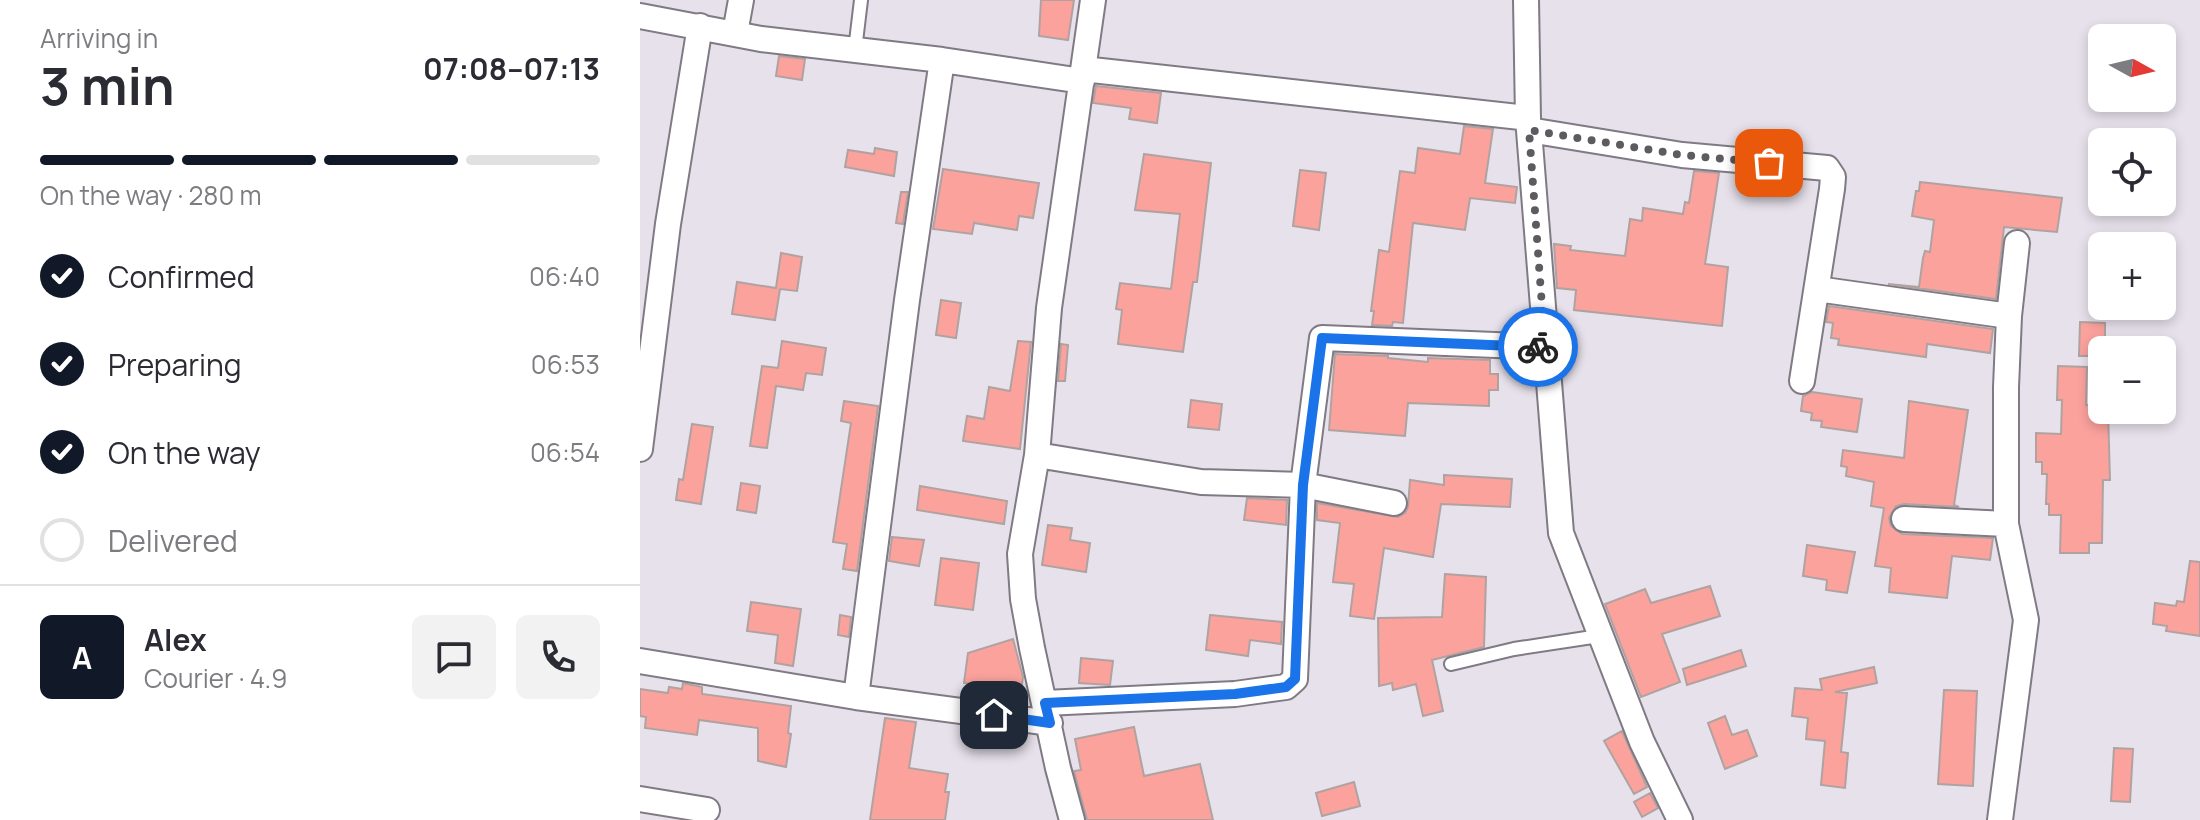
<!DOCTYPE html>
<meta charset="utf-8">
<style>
:root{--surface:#fff;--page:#f2f2f3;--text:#2b2b33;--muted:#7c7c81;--line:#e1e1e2;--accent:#111827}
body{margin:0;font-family:Manrope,sans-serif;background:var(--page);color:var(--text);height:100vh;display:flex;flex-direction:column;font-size:30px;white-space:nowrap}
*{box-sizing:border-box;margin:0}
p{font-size:26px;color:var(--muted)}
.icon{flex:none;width:44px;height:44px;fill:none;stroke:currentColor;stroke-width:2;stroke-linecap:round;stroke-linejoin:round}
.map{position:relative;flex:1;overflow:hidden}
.side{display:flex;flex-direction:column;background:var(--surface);width:640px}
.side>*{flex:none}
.needle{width:52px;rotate:98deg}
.controls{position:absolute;left:1448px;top:24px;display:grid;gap:16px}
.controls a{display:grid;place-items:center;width:88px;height:88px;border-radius:12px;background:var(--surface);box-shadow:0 4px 12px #0003;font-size:40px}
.pin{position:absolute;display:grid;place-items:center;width:68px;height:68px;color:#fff;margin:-34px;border-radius:16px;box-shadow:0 4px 12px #0006}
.courier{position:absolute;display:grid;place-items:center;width:80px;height:80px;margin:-40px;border:6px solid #1a73e8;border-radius:50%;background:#fff;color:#222;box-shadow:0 2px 10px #0007}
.headline em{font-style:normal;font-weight:700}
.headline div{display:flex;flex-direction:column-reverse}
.headline{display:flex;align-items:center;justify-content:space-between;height:136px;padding:0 40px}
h1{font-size:52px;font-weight:700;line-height:60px}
.bar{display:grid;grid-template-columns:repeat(4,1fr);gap:12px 8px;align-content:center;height:96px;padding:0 40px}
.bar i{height:10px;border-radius:6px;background:var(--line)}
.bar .selected{background:var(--accent)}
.bar p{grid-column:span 4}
.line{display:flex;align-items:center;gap:20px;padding:0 40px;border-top:2px solid var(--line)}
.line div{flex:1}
.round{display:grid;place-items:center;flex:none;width:84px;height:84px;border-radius:12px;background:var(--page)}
ol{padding:0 40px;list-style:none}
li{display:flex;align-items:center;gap:24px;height:88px}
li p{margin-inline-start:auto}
li .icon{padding:8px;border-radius:50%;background:var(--accent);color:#fff;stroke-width:4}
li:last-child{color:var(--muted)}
li i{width:44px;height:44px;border:4px solid var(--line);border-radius:50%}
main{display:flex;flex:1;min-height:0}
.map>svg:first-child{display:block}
.building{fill:#fba29d;stroke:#b0a2a1;stroke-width:2}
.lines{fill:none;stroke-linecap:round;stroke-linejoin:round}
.lane-casing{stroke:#807a84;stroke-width:16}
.street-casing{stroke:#807a84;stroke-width:28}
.lane{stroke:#fff;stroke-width:12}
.street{stroke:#fff;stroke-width:24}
.done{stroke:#5d5a60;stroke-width:8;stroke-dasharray:0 14.4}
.route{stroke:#1a73e8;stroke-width:10}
</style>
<main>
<section class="side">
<div class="headline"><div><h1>3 min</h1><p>Arriving in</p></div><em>07:08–07:13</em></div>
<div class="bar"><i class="selected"></i><i class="selected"></i><i class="selected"></i><i></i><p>On the way · 280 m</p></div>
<ol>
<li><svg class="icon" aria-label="check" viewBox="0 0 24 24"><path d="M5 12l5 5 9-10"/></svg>Confirmed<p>06:40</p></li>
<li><svg class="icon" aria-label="check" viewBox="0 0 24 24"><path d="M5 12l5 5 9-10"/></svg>Preparing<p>06:53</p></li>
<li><svg class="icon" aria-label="check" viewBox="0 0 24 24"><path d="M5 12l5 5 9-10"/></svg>On the way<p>06:54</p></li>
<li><i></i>Delivered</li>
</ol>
<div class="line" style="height:144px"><b class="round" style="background:var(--accent);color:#fff">A</b><div><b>Alex</b><p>Courier · 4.9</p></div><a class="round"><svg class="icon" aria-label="chat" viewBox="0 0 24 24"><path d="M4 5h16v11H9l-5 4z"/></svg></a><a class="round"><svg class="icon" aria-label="phone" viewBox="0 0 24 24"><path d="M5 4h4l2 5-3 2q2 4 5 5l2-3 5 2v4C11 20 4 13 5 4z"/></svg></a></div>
</section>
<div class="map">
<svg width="1560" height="820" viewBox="0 0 1560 820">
<rect width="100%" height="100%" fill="#e7e1eb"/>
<path class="building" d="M401,0H434L428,40L399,36Z
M139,56L165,59L162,80L136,76Z
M456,86L521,93L517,123L489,119L491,108L453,103Z
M824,126L853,129L845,183L877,187L875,203L830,198L825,230L773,223L763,323L753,322L752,326L732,325L734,311H731L739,250L749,252L760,171L775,173L778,148L820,154Z
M235,148L257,152L254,176L205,167L208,150L234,154Z
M504,154L571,163L557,282H553L543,352L478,344L482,310L476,309L480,283L531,289L540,214L495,210Z
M303,169L399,183L393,218L379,216L377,230L334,223L332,234L293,229Z
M660,170L686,173L679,230L653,226Z
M1054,171L1079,173L1065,264L1088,267L1082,326L934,310L936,290L917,288L914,244L931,246L930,250L985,256L990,219L1002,221L1003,208L1043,214L1045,202L1049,203Z
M1280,182L1422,198L1417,232L1364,227L1356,299L1248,284L1279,287L1283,258L1285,251L1290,252L1294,220L1272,216L1276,191H1279Z
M261,192H268L263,224L256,223Z
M141,253L162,257L157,291L140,289L135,320L92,314L97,282L136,288Z
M301,300L321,303L316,338L296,335Z
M1189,306L1353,329L1350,353L1287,344L1286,357L1198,345L1199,339L1191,338L1193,323L1186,322Z
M1440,322L1465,323V350H1462V356H1439Z
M142,341L186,348L182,375L166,373L163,390L136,386L127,448L110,446L122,366L138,368Z
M378,341L391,342L380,449L323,441L327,416L344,419L349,387L370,391Z
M421,344L428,345L425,381H418Z
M695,354L748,356V358L788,362V358L850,360V374H858V390H849V406L768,403L765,436L689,430Z
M1418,366L1447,367L1446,405H1462V410H1468L1470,480H1463L1462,543H1449V553H1420L1421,515H1409V504H1406L1407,474H1402V462H1396V433L1421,434L1422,400H1417Z
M1172,392L1222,399L1217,432L1181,427L1182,421L1171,420L1172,413L1161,411L1163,396Z
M551,400L582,404L579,430L548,427Z
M204,401L238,406L217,571L203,569L207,544L193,542L211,423L201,421Z
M1269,401L1328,410L1314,505L1319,507L1264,504L1256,506L1249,518L1251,526L1262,534L1353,538L1350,560L1312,556L1307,598L1249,592L1251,568L1235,566L1244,508L1231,506L1234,482L1206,476L1207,467L1201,466L1203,450L1264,458Z
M52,424L73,427L61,504L36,500L39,479L43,480Z
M804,475L872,479L870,507L801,504L793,557L744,548L734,619L710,616L714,584L693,582L700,523L677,520V503L758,517L765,513L768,507L770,480L804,485Z
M101,483L120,486L116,513L97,510Z
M280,486L367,501L364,524L277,510Z
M607,498L647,500L646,525L604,520Z
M408,525L432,528L430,540L450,543L446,572L402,565Z
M252,537L284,540L279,566L249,561Z
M1167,545L1215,552L1207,593L1186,590L1187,580L1163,576Z
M301,558L339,563L333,610L295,605Z
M1550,561L1560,562V636L1526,631L1527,626L1513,624L1515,603L1536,606L1537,601L1544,602Z
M805,574L846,577L844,647L792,660L803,711L783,716L776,684L753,690L752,683L739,686L738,618L802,617Z
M1070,586L1080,616L1022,634L1040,682L1001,697L965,604L1005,589L1011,603Z
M111,602L161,609L153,666L135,663L138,635L107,631Z
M200,615L211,617L209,637L198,635Z
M570,615L642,622L641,644L610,640L608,656L566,650Z
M373,639L383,677L381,691L324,683L328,653Z
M1101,650L1106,666L1047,685L1043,669Z
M441,658L473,661L470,685L439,683Z
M1234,667L1237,683L1195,692L1207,693L1201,752L1208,753L1205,788L1181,785L1185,741L1166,739L1168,718L1152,716L1155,688L1182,690L1180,679Z
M43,683L62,687V694L151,706L148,733L151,734L146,767L118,761V728L59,720L57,735L5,728L6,717L0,716V689L28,693L29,687L42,689Z
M1304,690L1337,691L1333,786L1298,784Z
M1085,716L1092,735L1107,730L1117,756L1085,769L1068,723Z
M245,718L276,722L269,768L308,774L305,792H309L305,820H230Z
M494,727L504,776L560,764L573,820H447L434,771L441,770L435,739Z
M982,731L1007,787L994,794L964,741Z
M1474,748L1493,749L1490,802L1471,801Z
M714,782L720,806L682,816L676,793Z
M1010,793L1018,808L1002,817L994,802Z"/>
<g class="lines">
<g class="lane-casing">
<path id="lane" d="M215,50L221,0
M811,664L874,649L959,636"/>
</g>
<g class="street-casing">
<path id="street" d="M886,0L888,118L921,533L1002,742L1040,820
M0,16L121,39L302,60L442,81
M95,33L101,0
M443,69L888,118
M889,130L1042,155L1187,168L1193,177L1192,189L1162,381
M1177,289L1369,316
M0,449L28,224L60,26
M397,455L561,482L663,485L754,503
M1264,519L1366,524
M0,661L216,697L410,723
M216,697L267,300L302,60
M405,703L595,694L646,687L655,679L663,485L682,338L905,347
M0,799L67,810
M432,820L418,768L392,648L383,599L380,554L397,455L409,308L453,0
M1360,820L1386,620L1366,524V387L1369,316L1377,243"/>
</g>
<use href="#lane" class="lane"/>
<use href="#street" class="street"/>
</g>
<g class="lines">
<path class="done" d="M898,347H905L889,130L1042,155L1129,163"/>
<path class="route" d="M354,715L410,723L405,703L595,694L646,687L655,679L663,485L682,338L898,347"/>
</g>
</svg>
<div class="controls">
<a><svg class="needle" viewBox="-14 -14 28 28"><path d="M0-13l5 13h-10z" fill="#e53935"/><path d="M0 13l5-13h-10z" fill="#7c7c81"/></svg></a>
<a><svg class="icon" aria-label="locate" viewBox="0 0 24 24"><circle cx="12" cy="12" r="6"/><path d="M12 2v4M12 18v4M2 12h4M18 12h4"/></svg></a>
<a>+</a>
<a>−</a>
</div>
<div class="pin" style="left:1129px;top:163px;background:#ea580c"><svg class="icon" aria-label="bag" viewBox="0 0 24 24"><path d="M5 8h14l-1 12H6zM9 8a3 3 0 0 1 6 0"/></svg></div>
<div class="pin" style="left:354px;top:715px;background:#1f2937"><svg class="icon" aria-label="home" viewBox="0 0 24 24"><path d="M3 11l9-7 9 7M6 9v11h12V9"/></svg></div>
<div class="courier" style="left:898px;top:347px"><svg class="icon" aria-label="bike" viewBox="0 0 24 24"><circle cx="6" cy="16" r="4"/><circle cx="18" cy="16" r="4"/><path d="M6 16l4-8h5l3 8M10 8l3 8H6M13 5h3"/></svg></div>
</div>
</main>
